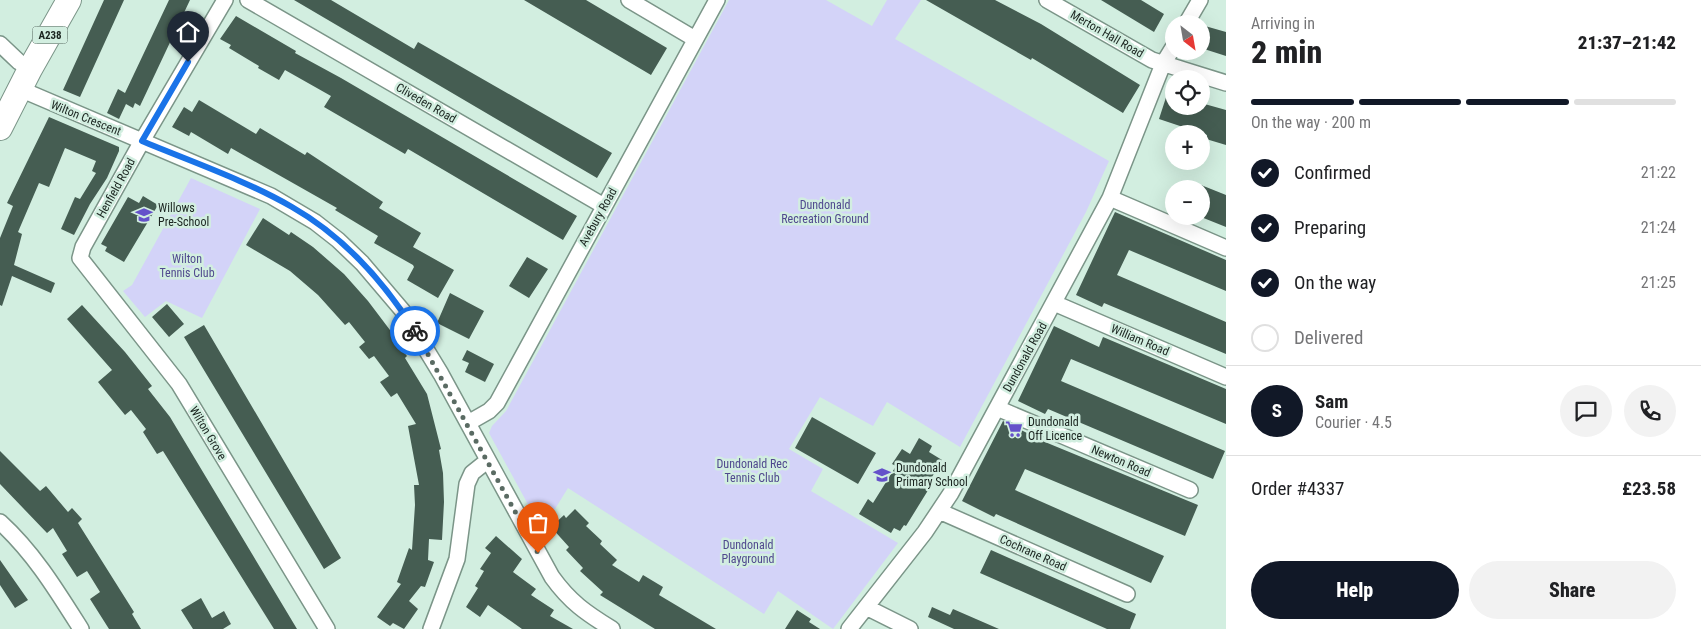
<!DOCTYPE html>
<meta charset="utf-8">
<style>
:root{--surface:#fff;--page:#f2f2f2;--text:#202124;--muted:#757577;--line:#e0e0e0;--accent:#111827}
body{margin:0;font-family:"Roboto Condensed",sans-serif;background:var(--page);color:var(--text);height:100vh;display:flex;flex-direction:column;font-size:19px;white-space:nowrap}
*{box-sizing:border-box;margin:0}
p{font-size:16px;color:var(--muted)}
.icon{flex:none;width:28px;height:28px;fill:none;stroke:currentColor;stroke-width:2;stroke-linecap:round;stroke-linejoin:round}
.map{position:relative;flex:1;overflow:hidden}
.details{display:flex;flex-direction:column;background:var(--surface);width:475px}
.details>*{flex:none}
.needle{width:32px;rotate:149deg}
.fabs{position:absolute;left:1165px;top:15px;display:grid;gap:10px}
.fabs a{display:grid;place-items:center;width:45px;height:45px;border-radius:50%;background:var(--surface);box-shadow:0 5px 20px #0002;font-size:25px}
.pin{position:absolute;display:grid;place-items:center;width:42px;height:42px;color:#fff;margin:-51px -21px;border-radius:50% 50% 50% 0;rotate:-45deg;box-shadow:0 0 5px #0007}
.pin .icon{rotate:45deg}
.courier{position:absolute;display:grid;place-items:center;width:50px;height:50px;margin:-25px;border:4px solid #1a73e8;border-radius:50%;background:#fff;color:#222;box-shadow:0 1px 6px #0007}
.overview em{font-style:normal;font-weight:800}
.overview div{display:flex;flex-direction:column-reverse}
.overview{display:flex;align-items:center;justify-content:space-between;height:85px;padding:0 25px}
h1{font-size:32px;font-weight:800;line-height:38px}
.bar{display:grid;grid-template-columns:repeat(4,1fr);gap:8px 5px;align-content:center;height:60px;padding:0 25px}
.bar i{height:6px;border-radius:4px;background:var(--line)}
.bar .on{background:var(--accent)}
.bar p{grid-column:span 4}
.line{display:flex;align-items:center;gap:12px;padding:0 25px;border-top:1px solid var(--line)}
.line div{flex:1}
.round{display:grid;place-items:center;flex:none;width:52px;height:52px;border-radius:26px;background:var(--page)}
ol{padding:0 25px;list-style:none}
li{display:flex;align-items:center;gap:15px;height:55px}
li p{margin-inline-start:auto}
li .icon{padding:5px;border-radius:50%;background:var(--accent);color:#fff;stroke-width:4}
li:last-child{color:var(--muted)}
li i{width:28px;height:28px;border:2px solid var(--line);border-radius:50%}
.action{display:flex;gap:10px;margin-top:auto;padding:10px 25px}
.action a{flex:1;height:58px;border-radius:30px;background:var(--accent);color:#fff;font-size:20px;font-weight:800;line-height:58px;text-align:center}
.action a+a{background:var(--page);color:var(--text)}
main{display:flex;flex:1;min-height:0}
.map>svg:first-child{display:block}
.green{fill:#d3d3f8}
.building{fill:#455d52}
.lines{fill:none;stroke-linecap:round;stroke-linejoin:round}
.minor-casing{stroke:#7b9588;stroke-width:18}
.primary-casing{stroke:#7b9588;stroke-width:26}
.minor{stroke:#fff;stroke-width:15}
.primary{stroke:#fff;stroke-width:24}
.done{stroke:#5a6b63;stroke-width:5;stroke-dasharray:0 9}
.route{stroke:#1a73e8;stroke-width:6}
.labels{text-anchor:middle;dominant-baseline:central;stroke-width:5;stroke-linejoin:round;paint-order:stroke}
.shield{fill:#d2eee0;stroke:#516159;stroke-width:1}
.shield-label{font-size:11px;font-weight:bold;fill:#1a241f}
.street-label{font-size:12px;fill:#1a241f;stroke:#d2eee0}
.park-label{font-size:12px;fill:#50498e;stroke:#d2eee0}
.poi-label{font-size:12px;fill:#1a241f;stroke:#d2eee0;text-anchor:start}
</style>
<main>
<div class="map">
<svg width="1226" height="629" viewBox="0 0 1226 629">
<rect width="100%" height="100%" fill="#d2eee0"/>
<path class="green" d="M729,0H826L872,26L887,0H921L895,39L1109,161L1086,212L960,447L887,402L873,426L820,397L789,449L823,469L811,491L898,543L833,629L778,591L764,614L568,488L542,530L489,433L492,426L506,411Z
M191,178L260,209L202,318L166,301L145,317L123,291L132,285Z"/>
<path class="building" d="M104,0H124L80,97L63,90Z
M169,0H190L140,106L135,103L133,108L126,104L119,119L107,113L118,89L125,93Z
M294,0H331L414,49L418,42L612,153L597,178Z
M524,0H586L667,48L651,75Z
M926,0H995L1041,24L1140,85L1123,113L1032,58L1031,60Z
M1101,0H1141L1164,14L1154,32Z
M236,16L296,51L295,53L341,78L577,216L563,240L408,149L405,154L324,107L331,96L285,70L279,80L258,68L259,66L229,48L231,45L220,39Z
M1205,26L1226,32V56L1201,48Z
M1171,82H1174V106H1201V103L1226,110V145L1206,139L1207,135L1159,119Z
M199,100L256,134L260,128L305,155L307,152L383,202L379,208L421,233L413,247L454,270L438,298L407,280L414,267L413,265L374,243L378,236L335,210L337,208L231,148L228,154L191,132L189,136L172,127L184,107L192,112Z
M49,117L119,147V151L107,178L90,204L74,235L61,229L75,197L80,199L96,173L92,171L96,161L65,148L49,187L39,183L18,232L22,234L14,265L55,283L51,293L12,276L2,306L0,305V238L13,206L7,203Z
M1201,185L1226,195V227L1201,217Z
M143,196L158,205L124,262L105,251L107,247L101,244L128,197L139,203Z
M1115,212L1226,260V291L1129,250L1117,275L1226,322V354L1104,303L1102,307L1076,295Z
M263,218L289,235L291,232L313,247L344,274L368,301L396,338L394,340L407,356L405,358L427,394L441,449L439,450L443,473L444,502L442,540L429,539L428,560L434,562L425,587L421,586L409,601L418,609L404,629L393,623L390,626L377,617L401,584L397,582L409,548L412,550L415,505L414,485H419L408,426L416,424L397,393L391,397L380,382L389,376L374,356L369,359L359,347L365,342L349,322L345,325L318,295L290,271L246,245Z
M527,257L548,269L529,298L509,286Z
M450,293L484,311L469,339L437,323Z
M167,304L184,324L169,337L152,317Z
M82,305L125,352L152,386L148,389L170,417L297,629H274L163,451L157,454L143,432L146,429L131,410L125,415L98,382L112,370L67,319Z
M204,325L341,558L324,569L184,337Z
M1054,326L1099,347L1103,337L1226,389V424L1071,359L1061,381L1225,451L1213,479L1048,409L1045,414L1018,401Z
M467,350L494,364L485,382L465,372L469,363L462,360Z
M812,417L876,453L858,484L795,448Z
M1003,421L1045,442L1198,505L1185,536L1025,469L1015,490L1164,556L1151,583L996,514L994,517L962,501Z
M919,438L932,446L929,452L942,460L932,477L935,479L906,526L904,525L900,531L894,528L891,533L859,514L868,499L873,503L896,466L892,464L902,449L910,454Z
M0,451L40,491L46,486L68,512L72,508L82,519L78,523L134,612L132,614L141,629H109L90,599L100,592L87,571L77,577L62,554L67,551L53,528L47,533L0,484Z
M575,509L589,523L586,526L602,541L600,544L617,560L612,565L639,582L643,575L663,587L659,595L716,629H655L600,595L603,592L580,571L583,568L566,550L569,547L551,527L564,515L566,518Z
M496,536L522,559L513,572L536,589L531,595L554,610L550,616L573,629H522L488,605L480,617L466,607L478,588L475,586L484,571L480,569L491,553L485,548Z
M991,550L1136,614L1130,629H1107L980,573Z
M0,560L28,600L15,608L0,585Z
M201,598L212,618L224,611L231,624L223,629H193L181,610Z
M932,607L950,615L953,609L999,629H954L928,617Z
M797,610L811,619L809,622L820,629H785Z"/>
<g class="lines">
<g class="minor-casing">
<path id="minor" d="M225,0L142,141L83,247L80,258L179,384L327,629
M248,0L604,206
M629,0L695,39
M1047,0L1152,60L1226,83
M1186,24L1200,0
M0,44L19,62L30,69
M20,89L271,196L315,222L338,240L362,263L402,310L441,374L552,577C570,602 586,613 612,629
M1110,198L1226,248
M1054,303L1226,377
M997,408L1190,490
M468,423L489,411L497,403L717,0
M939,511L1127,594
M0,522C34,553 57,591 81,629
M866,607L910,629
M431,629L457,559L467,484L472,473L487,461
M849,629L925,532L951,493L1110,198L1163,64L1174,46"/>
</g>
<g class="primary-casing">
<path id="primary" d="M0,128L30,69L69,0"/>
</g>
<use href="#minor" class="minor"/>
<use href="#primary" class="primary"/>
</g>
<g class="lines">
<path class="done" d="M415,331L538,553"/>
<path class="route" d="M188,62L142,141C192,162 245,180 292,207C343,236 384,282 415,331"/>
</g>
<defs>
<g id="school-bare" transform="scale(1.35)"><path d="M0-5L7-2L0 1L-7-2ZM-4 1L0 2.5L4 1V4Q0 6-4 4Z" fill="#6551ca" stroke="#d2eee0" stroke-width="2.5" paint-order="stroke"/></g>
<g id="supermarket-bare" transform="scale(1.35)"><path d="M-6-5.5h2.5l.6 2H6L4.5 2H-2.5L-4.4-4H-6ZM-1.5 3.2a1.3 1.3 0 1 0 .1 0ZM3 3.2a1.3 1.3 0 1 0 .1 0Z" fill="#6551ca" stroke="#d2eee0" stroke-width="2.5" paint-order="stroke"/></g>
</defs>
<g fill-rule="evenodd">
<use href="#school-bare" x="144" y="215"/>
<use href="#supermarket-bare" x="1014" y="429"/>
<use href="#school-bare" x="882" y="475"/>
</g>
<g class="labels">
<rect class="shield" x="32.5" y="26.5" width="35" height="17" rx="4"/>
<g class="shield-label">
<text x="50" y="35">A238</text>
</g>
<g class="street-label">
<text transform="translate(1107 34) rotate(30)">Merton Hall Road</text>
<text transform="translate(426 103) rotate(30)">Cliveden Road</text>
<text transform="translate(86 118) rotate(22)">Wilton Crescent</text>
<text transform="translate(116 188) rotate(-61)">Henfield Road</text>
<text transform="translate(598 217) rotate(-61)">Avebury Road</text>
<text transform="translate(1140 340) rotate(23)">William Road</text>
<text transform="translate(1025 357) rotate(-61)">Dundonald Road</text>
<text transform="translate(208 433) rotate(59)">Wilton Grove</text>
<text transform="translate(1121 461) rotate(23)">Newton Road</text>
<text transform="translate(1033 553) rotate(24)">Cochrane Road</text>
</g>
<g class="park-label">
<text x="825" y="205">Dundonald<tspan x="825" dy="14">Recreation Ground</tspan></text>
<text x="187" y="259">Wilton<tspan x="187" dy="14">Tennis Club</tspan></text>
<text x="752" y="464">Dundonald Rec<tspan x="752" dy="14">Tennis Club</tspan></text>
<text x="748" y="545">Dundonald<tspan x="748" dy="14">Playground</tspan></text>
</g>
<g class="poi-label">
<text x="158" y="208">Willows<tspan x="158" dy="14">Pre-School</tspan></text>
<text x="1028" y="422">Dundonald<tspan x="1028" dy="14">Off Licence</tspan></text>
<text x="896" y="468">Dundonald<tspan x="896" dy="14">Primary School</tspan></text>
</g>
</g>
</svg>
<div class="fabs">
<a><svg class="needle" viewBox="-14 -14 28 28"><path d="M0-13l5 13h-10z" fill="#e53935"/><path d="M0 13l5-13h-10z" fill="#757577"/></svg></a>
<a><svg class="icon" aria-label="locate" viewBox="0 0 24 24"><circle cx="12" cy="12" r="6"/><path d="M12 2v4M12 18v4M2 12h4M18 12h4"/></svg></a>
<a>+</a>
<a>−</a>
</div>
<div class="pin" style="left:538px;top:553px;background:#ea580c"><svg class="icon" aria-label="bag" viewBox="0 0 24 24"><path d="M5 8h14l-1 12H6zM9 8a3 3 0 0 1 6 0"/></svg></div>
<div class="pin" style="left:188px;top:62px;background:#1f2937"><svg class="icon" aria-label="home" viewBox="0 0 24 24"><path d="M3 11l9-7 9 7M6 9v11h12V9"/></svg></div>
<div class="courier" style="left:415px;top:331px"><svg class="icon" aria-label="bike" viewBox="0 0 24 24"><circle cx="6" cy="16" r="4"/><circle cx="18" cy="16" r="4"/><path d="M6 16l4-8h5l3 8M10 8l3 8H6M13 5h3"/></svg></div>
</div>
<section class="details">
<div class="overview"><div><h1>2 min</h1><p>Arriving in</p></div><em>21:37–21:42</em></div>
<div class="bar"><i class="on"></i><i class="on"></i><i class="on"></i><i></i><p>On the way · 200 m</p></div>
<ol>
<li><svg class="icon" aria-label="check" viewBox="0 0 24 24"><path d="M5 12l5 5 9-10"/></svg>Confirmed<p>21:22</p></li>
<li><svg class="icon" aria-label="check" viewBox="0 0 24 24"><path d="M5 12l5 5 9-10"/></svg>Preparing<p>21:24</p></li>
<li><svg class="icon" aria-label="check" viewBox="0 0 24 24"><path d="M5 12l5 5 9-10"/></svg>On the way<p>21:25</p></li>
<li><i></i>Delivered</li>
</ol>
<div class="line" style="height:90px"><b class="round" style="background:var(--accent);color:#fff">S</b><div><b>Sam</b><p>Courier · 4.5</p></div><a class="round"><svg class="icon" aria-label="chat" viewBox="0 0 24 24"><path d="M4 5h16v11H9l-5 4z"/></svg></a><a class="round"><svg class="icon" aria-label="phone" viewBox="0 0 24 24"><path d="M5 4h4l2 5-3 2q2 4 5 5l2-3 5 2v4C11 20 4 13 5 4z"/></svg></a></div>
<div class="line" style="height:65px"><div>Order #4337</div><b>£23.58</b></div>
<div class="action"><a>Help</a><a>Share</a></div>
</section>
</main>
